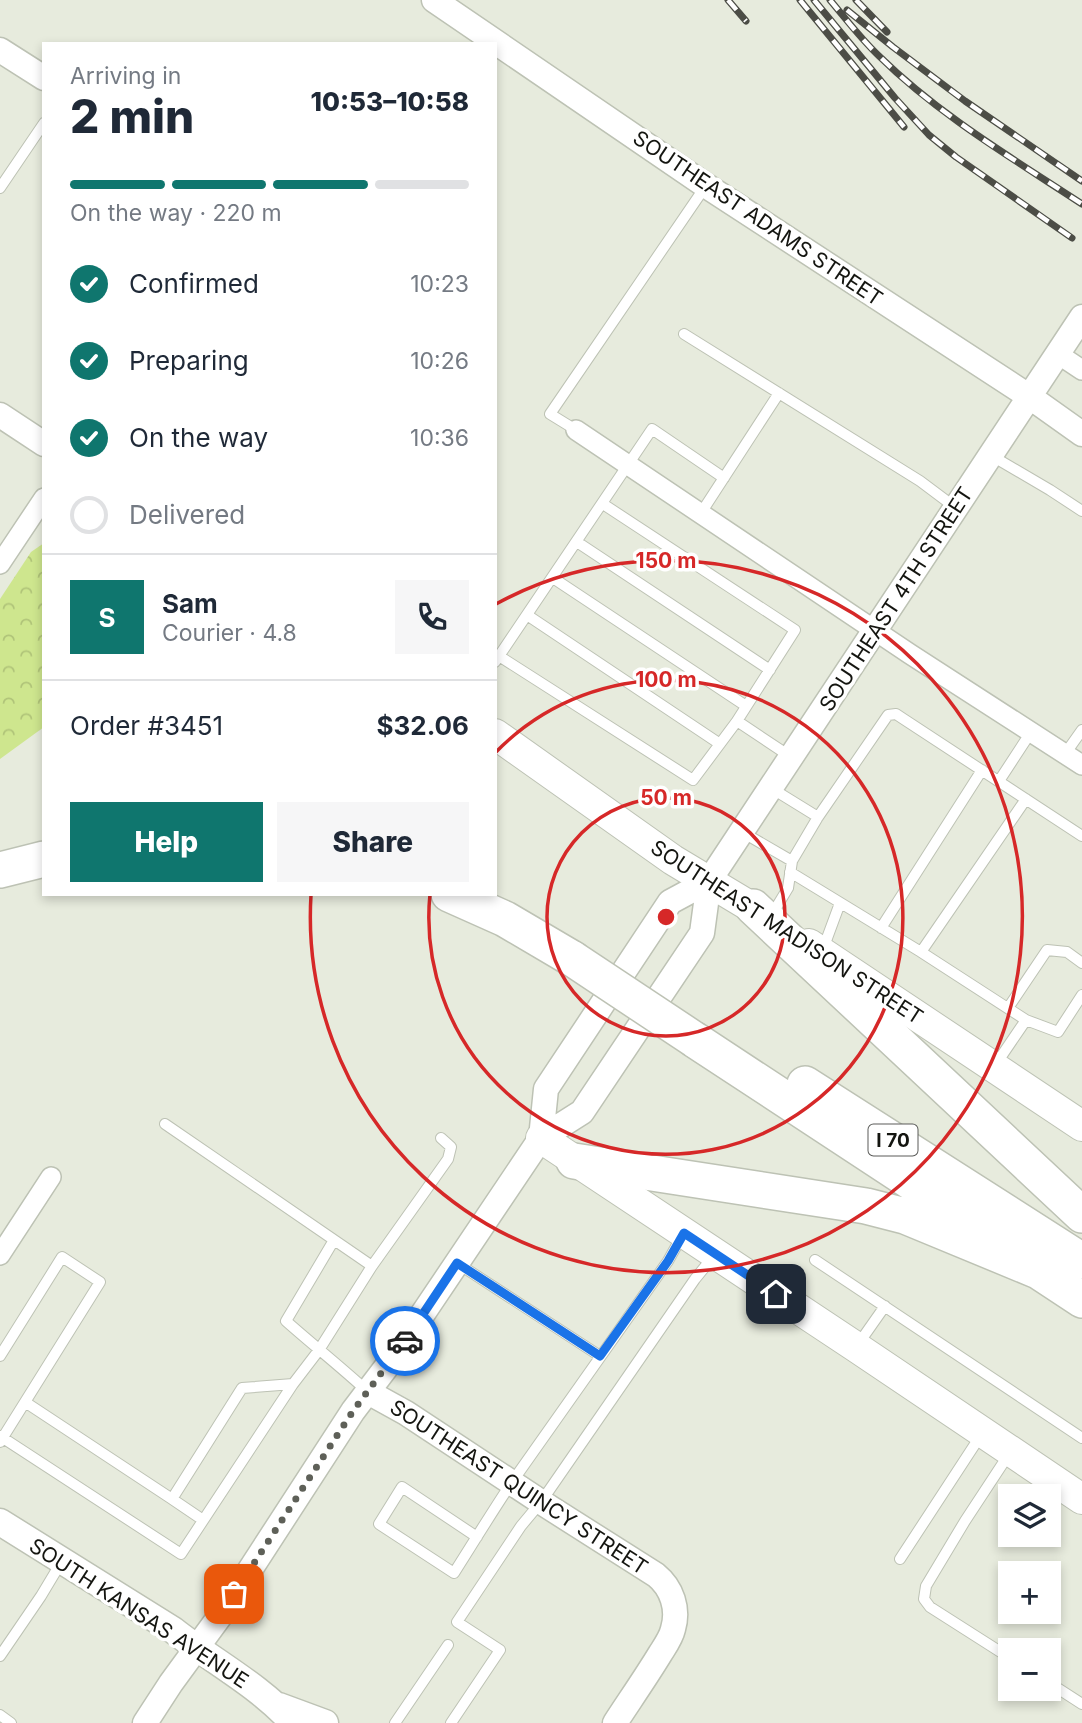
<!DOCTYPE html>
<meta charset="utf-8">
<style>
:root{--surface:#fff;--page:#f6f6f7;--text:#1f2937;--muted:#747a83;--line:#e0e1e3;--accent:#0f766e}
body{margin:0;font-family:Inter,sans-serif;background:var(--page);color:var(--text);height:100vh;display:flex;flex-direction:column;font-size:26px;white-space:nowrap}
*{box-sizing:border-box;margin:0}
p{font-size:23px;color:var(--muted)}
.icon{flex:none;width:38px;height:38px;fill:none;stroke:currentColor;stroke-width:2;stroke-linecap:round;stroke-linejoin:round}
.map{position:relative;flex:1;overflow:hidden}
.sheet{position:absolute;left:42px;top:42px;width:455px;height:854px;display:flex;flex-direction:column;background:var(--surface);border-radius:0px;box-shadow:0 4px 10px #0003}
.sheet>*{flex:none}
.controls{position:absolute;left:998px;top:1484px;display:grid;gap:14px}
.controls a{display:grid;place-items:center;width:63px;height:63px;border-radius:0px;background:var(--surface);box-shadow:0 4px 10px #0003;font-size:35px}
.pin{position:absolute;display:grid;place-items:center;width:60px;height:60px;color:#fff;margin:-30px;border-radius:14px;box-shadow:0 4px 10px #0006}
.courier{position:absolute;display:grid;place-items:center;width:70px;height:70px;margin:-35px;border:5px solid #1a73e8;border-radius:50%;background:#fff;color:#222;box-shadow:0 2px 9px #0007}
.head em{font-style:normal;font-weight:800}
.head div{display:flex;flex-direction:column-reverse}
.head{display:flex;align-items:center;justify-content:space-between;height:119px;padding:0 28px}
h1{font-size:46px;font-weight:800;line-height:52px}
.bar{display:grid;grid-template-columns:repeat(4,1fr);gap:10px 7px;align-content:center;height:84px;padding:0 28px}
.bar i{height:9px;border-radius:5px;background:var(--line)}
.bar .on{background:var(--accent)}
.bar p{grid-column:span 4}
.line{display:flex;align-items:center;gap:18px;padding:0 28px;border-top:2px solid var(--line)}
.line div{flex:1}
.round{display:grid;place-items:center;flex:none;width:74px;height:74px;border-radius:0px;background:var(--page)}
ol{padding:0 28px;list-style:none}
li{display:flex;align-items:center;gap:21px;height:77px}
li p{margin-inline-start:auto}
li .icon{padding:7px;border-radius:50%;background:var(--accent);color:#fff;stroke-width:4}
li:last-child{color:var(--muted)}
li i{width:38px;height:38px;border:4px solid var(--line);border-radius:50%}
.primary-button{display:flex;gap:14px;margin-top:auto;padding:14px 28px}
.primary-button a{flex:1;height:80px;border-radius:0px;background:var(--accent);color:#fff;font-size:28px;font-weight:800;line-height:80px;text-align:center}
.primary-button a+a{background:var(--page);color:var(--text)}
.map>svg:first-child{display:block}
.park{fill:url(#park-crowns)}
.lines{fill:none;stroke-linecap:round;stroke-linejoin:round}
.service-casing{stroke:#bdc2b4;stroke-width:12}
.minor-casing{stroke:#bdc2b4;stroke-width:22}
.tertiary-casing{stroke:#bdc2b4;stroke-width:27}
.secondary-casing{stroke:#bdc2b4;stroke-width:29}
.primary-casing{stroke:#bdc2b4;stroke-width:32}
.motorway-casing{stroke:#bdc2b4;stroke-width:38}
.service{stroke:#fff;stroke-width:10}
.minor{stroke:#fff;stroke-width:19}
.tertiary{stroke:#fff;stroke-width:24}
.secondary{stroke:#fff;stroke-width:26}
.primary{stroke:#fff;stroke-width:30}
.motorway{stroke:#fff;stroke-width:35}
.rail-casing{stroke:#4c4d46;stroke-width:7}
.rail{stroke:#fff;stroke-width:4.5;stroke-dasharray:13;stroke-linecap:butt}
.motorway-bridge-casing{stroke:#bdc2b4;stroke-width:38;stroke-linecap:butt}
.motorway-bridge{stroke:#fff;stroke-width:35}
.done{stroke:#5e6058;stroke-width:7;stroke-dasharray:0 12.6}
.route{stroke:#1a73e8;stroke-width:9}
.ring{fill:none;stroke:#d62828;stroke-width:3.5}
.labels{text-anchor:middle;dominant-baseline:central;stroke-width:7;stroke-linejoin:round;paint-order:stroke}
.shield{fill:#fff;stroke:#5a5b58;stroke-width:2}
.shield-label{font-size:19px;font-weight:bold;fill:#141510}
.street-label{font-size:21px;fill:#141510;stroke:#fff}
.centre{fill:#d62828;stroke:#fff;stroke-width:3.5}
.ring-label{font-size:21px;text-anchor:middle;font-weight:bold;fill:#d62828;stroke:#fff;stroke-width:7;stroke-linejoin:round;paint-order:stroke}
</style>
<div class="map">
<svg width="1082" height="1723" viewBox="0 0 1082 1723">
<defs>
<pattern id="park-crowns" width="20" height="18" patternUnits="userSpaceOnUse" patternTransform="scale(1.75)"><rect width="20" height="18" fill="#cee68e"/><path d="M2 6a3 3 0 1 1 6 0M12 15a3 3 0 1 1 6 0" fill="none" stroke="#b0c479"/></pattern>
</defs>
<rect width="100%" height="100%" fill="#e7ebdd"/>
<path class="park" d="M44,543V727L0,759V599L31,552Z"/>
<g class="lines">
<g class="service-casing">
<path id="service" d="M0,188L44,123
M684,334L920,481L956,508
M576,430L550,414L705,187
M992,456L1050,490L1082,511
M603,504L795,630L737,721
M701,513L779,393
M577,542L770,670
M553,578L746,706
M527,615L720,744
M499,656L693,780L737,721L791,757
M495,662L652,429L724,478
M1065,754L1082,730
M999,781L1031,732
M771,788L818,817
M742,832L792,861
M790,872L921,952L1026,1020L996,1064
M771,916L788,888L792,861L818,817L888,715L896,714L902,718L1082,836
M881,928L982,770
M823,949L840,903
M921,952L1026,799
M1008,1008L1047,950L1067,952L1082,963
M1026,1020L1058,1032L1082,995
M165,1124L372,1266
M334,1240L286,1321C313,1345 341,1367 367,1391
M815,1260L1082,1438
M457,1263L600,1356
M859,1343L885,1306
M0,1356L62,1257L100,1282L0,1442
M25,1402L172,1499L242,1388L293,1384
M0,1436L181,1554L293,1384L319,1350L372,1266L448,1159L451,1147L441,1138
M1009,1454L965,1521L926,1586L924,1599L930,1607L1010,1658
M172,1499L203,1520
M477,1537L402,1487L379,1524L454,1573C473,1543 492,1512 512,1482L668,1261L682,1236
M900,1559L981,1435
M0,1656L41,1596L62,1561
M1048,1682L1082,1704
M0,1715L11,1723
M395,1723L448,1645
M451,1723L500,1650L457,1622L521,1526L541,1502L695,1279L713,1257"/>
</g>
<g class="minor-casing">
<path id="minor" d="M1058,354L1082,370
M576,430L910,654L1082,765
M0,564L44,498
M0,1255L51,1177"/>
</g>
<g class="tertiary-casing">
<path id="tertiary" d="M434,0L702,183L1030,397L1082,434
M0,50L44,78
M0,415L44,444
M541,1138L546,1089L670,902L709,881
M368,1392L406,1413L541,1502L656,1575C672,1588 679,1609 673,1629C671,1638 665,1646 660,1654C646,1677 630,1700 615,1723
M145,1723L171,1683L220,1616L353,1411L391,1361L541,1138L582,1112L702,933L709,881L1082,317"/>
</g>
<g class="secondary-casing">
<path id="secondary" d="M0,1522L173,1630C212,1661 259,1685 293,1723
M279,1706L325,1723"/>
</g>
<g class="primary-casing">
<path id="primary" d="M495,734L673,860L771,919
M809,944L1082,1126
M541,1138L856,1347L1082,1499"/>
</g>
<g class="motorway-casing">
<path id="motorway" d="M0,870L44,859
M449,894L505,919L573,959
M753,907L1082,1215
M695,1040L998,1239L1038,1271L1082,1300
M805,1084L1082,1261
M574,1161L866,1206L905,1216L1038,1271"/>
</g>
<use href="#service" class="service"/>
<use href="#minor" class="minor"/>
<use href="#tertiary" class="tertiary"/>
<use href="#secondary" class="secondary"/>
<use href="#primary" class="primary"/>
<use href="#motorway" class="motorway"/>
<g class="rail-casing">
<path id="rail" d="M728,0L746,21
M800,0L904,127
M814,0L895,98L929,135L956,157L1072,238
M830,0C846,19 861,39 879,56C939,115 1012,158 1082,204
M856,0L887,32
M847,10L893,47L965,101L1082,181"/>
</g>
<use href="#rail" class="rail"/>
<g class="motorway-bridge-casing">
<path id="motorway-bridge" d="M573,959L695,1040"/>
</g>
<use href="#motorway-bridge" class="motorway-bridge"/>
</g>
<g class="lines">
<path class="done" d="M234,1594L353,1411L405,1341"/>
<path class="route" d="M405,1341L457,1263L600,1356L668,1261L684,1233L776,1294"/>
</g>
<g class="ring">
<circle cx="666" cy="917" r="119"/>
<path d="M496 752A237 237 0 1 1 430 894"/>
<path d="M496 604A356 356 0 1 1 311 895"/>
</g>
<g class="labels">
<rect class="shield" x="868.5" y="1124.5" width="49" height="31" rx="5"/>
<g class="shield-label">
<text x="893" y="1140">I 70</text>
</g>
<g class="street-label">
<text transform="translate(758 218) rotate(34)">SOUTHEAST ADAMS STREET</text>
<text transform="translate(896 599) rotate(-57)">SOUTHEAST 4TH STREET</text>
<text transform="translate(787 932) rotate(33)">SOUTHEAST MADISON STREET</text>
<text transform="translate(519 1487) rotate(33)">SOUTHEAST QUINCY STREET</text>
<text transform="translate(139 1613) rotate(33)">SOUTH KANSAS AVENUE</text>
</g>
</g>
<circle cx="666" cy="917" r="10" class="centre"/>
<g class="ring-label">
<text x="666" y="568">150 m</text>
<text x="666" y="687">100 m</text>
<text x="666" y="805">50 m</text>
</g>
</svg>
<div class="controls">
<a><svg class="icon" aria-label="layers" viewBox="0 0 24 24"><path d="M12 4l9 5-9 5-9-5zM3 14l9 5 9-5"/></svg></a>
<a>+</a>
<a>−</a>
</div>
<div class="pin" style="left:234px;top:1594px;background:#ea580c"><svg class="icon" aria-label="bag" viewBox="0 0 24 24"><path d="M5 8h14l-1 12H6zM9 8a3 3 0 0 1 6 0"/></svg></div>
<div class="pin" style="left:776px;top:1294px;background:#1f2937"><svg class="icon" aria-label="home" viewBox="0 0 24 24"><path d="M3 11l9-7 9 7M6 9v11h12V9"/></svg></div>
<div class="courier" style="left:405px;top:1341px"><svg class="icon" aria-label="car" viewBox="0 0 24 24"><path d="M5 17H2v-5l4-1 3-4h7l3 4 3 1v5h-3M9 17h6M6 11h13"/><circle cx="7" cy="17" r="2"/><circle cx="17" cy="17" r="2"/></svg></div>
<section class="sheet">
<div class="head"><div><h1>2 min</h1><p>Arriving in</p></div><em>10:53–10:58</em></div>
<div class="bar"><i class="on"></i><i class="on"></i><i class="on"></i><i></i><p>On the way · 220 m</p></div>
<ol>
<li><svg class="icon" aria-label="check" viewBox="0 0 24 24"><path d="M5 12l5 5 9-10"/></svg>Confirmed<p>10:23</p></li>
<li><svg class="icon" aria-label="check" viewBox="0 0 24 24"><path d="M5 12l5 5 9-10"/></svg>Preparing<p>10:26</p></li>
<li><svg class="icon" aria-label="check" viewBox="0 0 24 24"><path d="M5 12l5 5 9-10"/></svg>On the way<p>10:36</p></li>
<li><i></i>Delivered</li>
</ol>
<div class="line" style="height:126px"><b class="round" style="background:var(--accent);color:#fff">S</b><div><b>Sam</b><p>Courier · 4.8</p></div><a class="round"><svg class="icon" aria-label="phone" viewBox="0 0 24 24"><path d="M5 4h4l2 5-3 2q2 4 5 5l2-3 5 2v4C11 20 4 13 5 4z"/></svg></a></div>
<div class="line" style="height:91px"><div>Order #3451</div><b>$32.06</b></div>
<div class="primary-button"><a>Help</a><a>Share</a></div>
</section>
</div>
